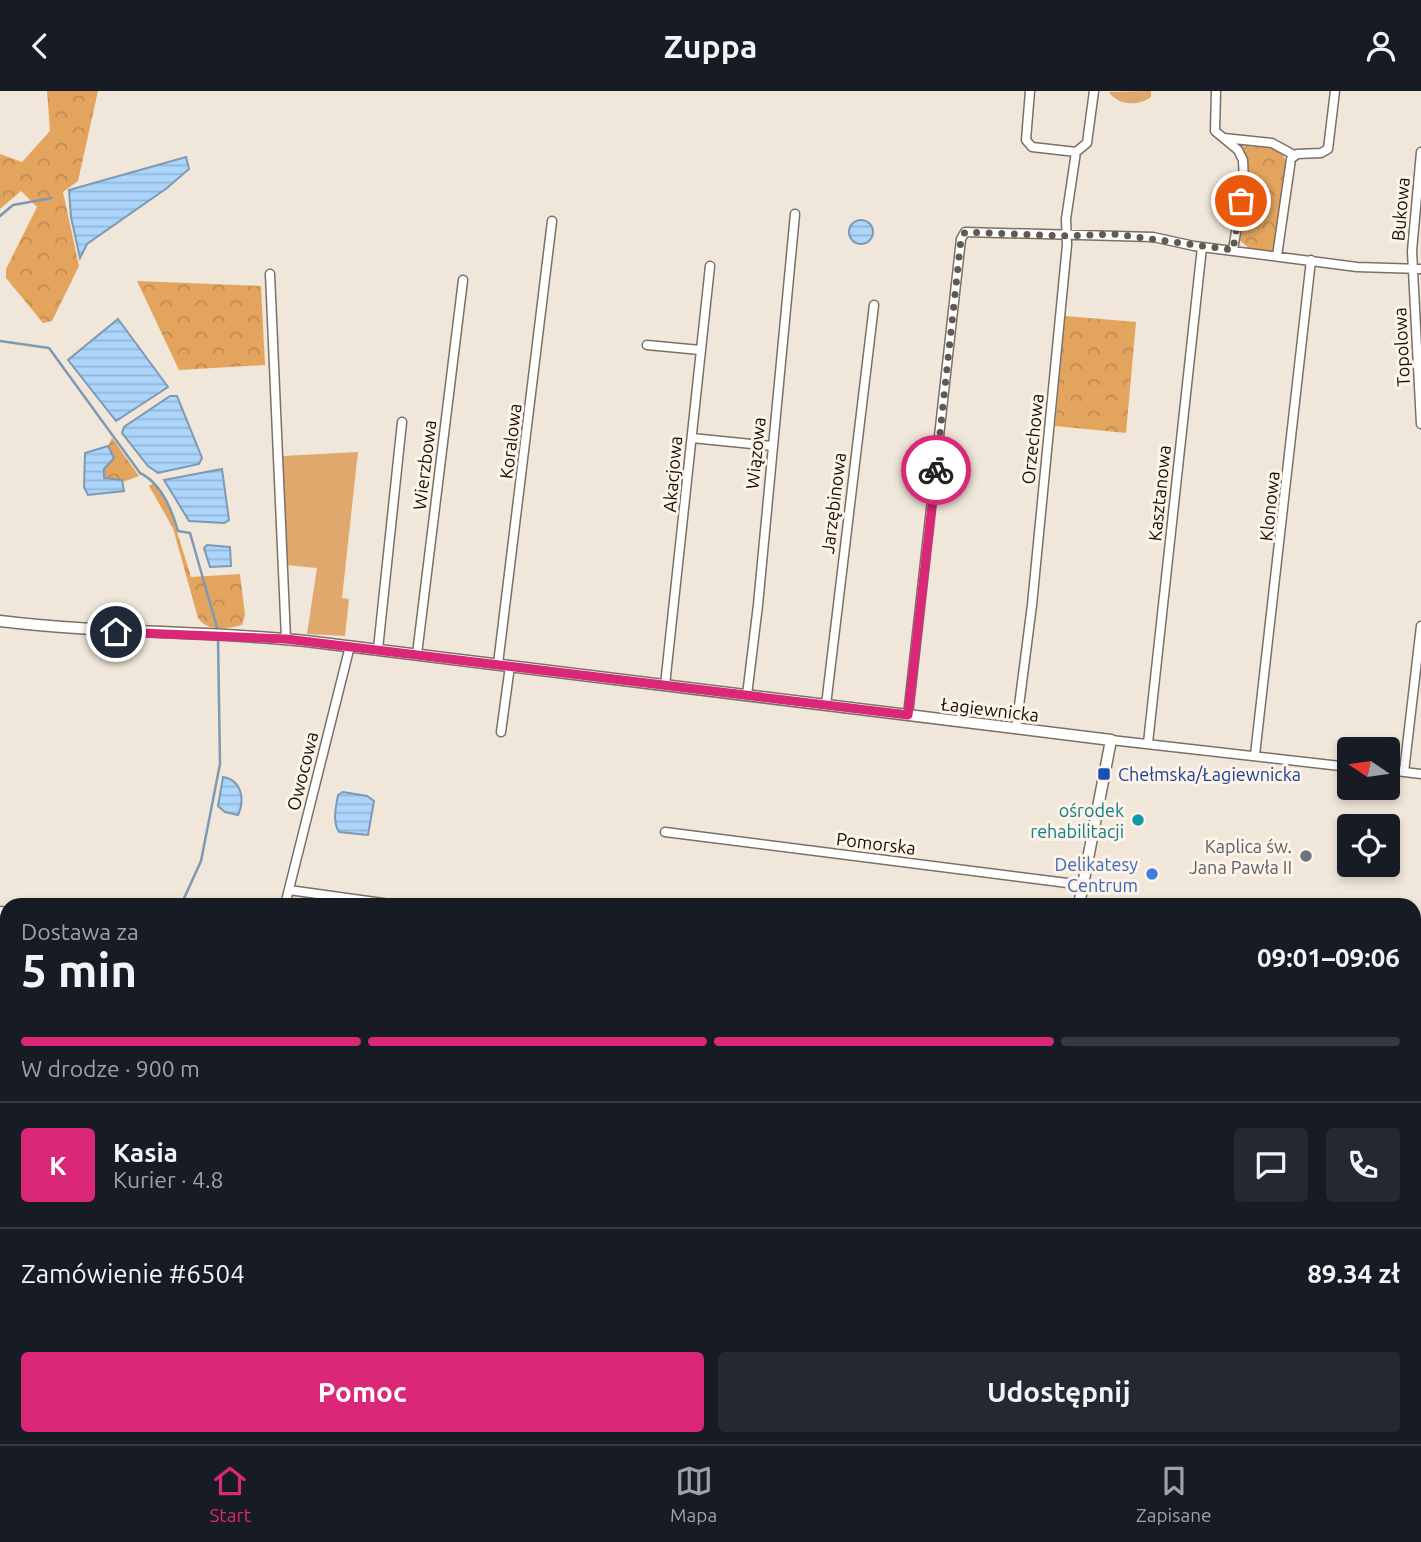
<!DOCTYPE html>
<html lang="pl">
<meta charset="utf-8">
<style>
:root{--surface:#171b24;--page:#242831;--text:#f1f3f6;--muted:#9ea1a6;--line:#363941;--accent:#db2777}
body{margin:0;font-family:Ubuntu,sans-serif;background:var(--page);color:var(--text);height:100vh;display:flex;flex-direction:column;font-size:26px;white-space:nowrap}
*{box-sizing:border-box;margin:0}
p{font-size:23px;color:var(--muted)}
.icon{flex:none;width:38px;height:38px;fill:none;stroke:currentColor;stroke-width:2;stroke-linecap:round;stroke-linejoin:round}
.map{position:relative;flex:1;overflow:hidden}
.panel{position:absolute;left:0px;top:807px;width:1421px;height:548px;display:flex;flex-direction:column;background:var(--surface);border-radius:21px 21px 0 0;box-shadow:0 4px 10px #0003}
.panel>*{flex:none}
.needle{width:46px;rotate:283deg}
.controls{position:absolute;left:1337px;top:646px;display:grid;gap:14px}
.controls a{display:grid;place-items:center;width:63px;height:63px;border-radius:7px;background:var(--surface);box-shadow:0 4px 10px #0003;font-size:35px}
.pin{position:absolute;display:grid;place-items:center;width:60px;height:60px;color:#fff;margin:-30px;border:4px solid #fff;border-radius:50%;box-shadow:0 2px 7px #0007}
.courier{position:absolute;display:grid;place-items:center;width:70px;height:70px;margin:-35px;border:5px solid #db2777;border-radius:50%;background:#fff;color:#222;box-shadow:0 2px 9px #0007}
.head em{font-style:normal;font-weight:700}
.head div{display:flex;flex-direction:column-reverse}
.head{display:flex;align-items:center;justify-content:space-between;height:119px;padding:0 21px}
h1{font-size:46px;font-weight:700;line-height:52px}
.bar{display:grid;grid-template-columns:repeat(4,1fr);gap:10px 7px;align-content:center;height:84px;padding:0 21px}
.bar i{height:9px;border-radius:5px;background:var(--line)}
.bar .on{background:var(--accent)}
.bar p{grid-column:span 4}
.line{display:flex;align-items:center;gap:18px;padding:0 21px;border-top:2px solid var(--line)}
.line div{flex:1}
.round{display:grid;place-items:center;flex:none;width:74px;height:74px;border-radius:7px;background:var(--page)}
.action{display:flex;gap:14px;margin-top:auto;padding:14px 21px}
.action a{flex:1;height:80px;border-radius:7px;background:var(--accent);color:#fff;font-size:28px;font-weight:700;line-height:80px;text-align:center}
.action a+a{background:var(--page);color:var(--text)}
header{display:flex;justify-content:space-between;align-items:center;height:91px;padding:0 21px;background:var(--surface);font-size:32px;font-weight:700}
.tabs{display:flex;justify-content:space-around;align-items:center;height:98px;border-top:2px solid var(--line);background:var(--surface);font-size:19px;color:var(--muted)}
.tabs a{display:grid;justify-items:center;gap:4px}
.tabs .on{color:var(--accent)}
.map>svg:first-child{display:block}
.grass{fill:#e0a86c}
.forest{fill:url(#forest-crowns)}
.park{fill:url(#park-dots)}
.water{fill:url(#water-rules);stroke:#7d99b3;stroke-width:2}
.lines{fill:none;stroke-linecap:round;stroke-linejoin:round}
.stream{stroke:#7d99b3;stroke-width:2.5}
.minor-casing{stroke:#7a7066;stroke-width:11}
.tertiary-casing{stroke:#7a7066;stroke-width:13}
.minor{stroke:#fff;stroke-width:8}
.tertiary{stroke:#fff;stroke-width:10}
.done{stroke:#605a53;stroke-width:7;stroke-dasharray:0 12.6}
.route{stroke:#db2777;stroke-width:9}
.transit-dot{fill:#1a4fb4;stroke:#fff3e7;stroke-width:2.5}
.culture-dot{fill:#0f9aa8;stroke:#fff3e7;stroke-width:2.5}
.worship-dot{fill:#6b7280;stroke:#fff3e7;stroke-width:2.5}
.shop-dot{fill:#3f7fe0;stroke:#fff3e7;stroke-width:2.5}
.labels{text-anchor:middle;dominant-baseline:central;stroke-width:6;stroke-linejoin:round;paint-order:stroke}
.street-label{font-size:18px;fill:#120e0a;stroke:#fff3e7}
.transit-label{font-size:18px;fill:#164399;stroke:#fff3e7;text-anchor:start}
.culture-label{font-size:18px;fill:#0d838f;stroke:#fff3e7;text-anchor:end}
.worship-label{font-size:18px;fill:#5b616d;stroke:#fff3e7;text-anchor:end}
.shop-label{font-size:18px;fill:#366cbe;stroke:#fff3e7;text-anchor:end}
</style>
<header><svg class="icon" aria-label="back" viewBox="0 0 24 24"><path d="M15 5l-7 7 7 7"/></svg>Zuppa<svg class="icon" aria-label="person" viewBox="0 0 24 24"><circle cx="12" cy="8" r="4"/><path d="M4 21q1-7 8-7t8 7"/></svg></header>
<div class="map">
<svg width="1421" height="1353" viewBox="0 0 1421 1353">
<defs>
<pattern id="forest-crowns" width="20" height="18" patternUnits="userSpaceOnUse" patternTransform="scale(1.75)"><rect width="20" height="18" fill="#e3a45e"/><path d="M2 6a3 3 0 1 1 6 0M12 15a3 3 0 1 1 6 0" fill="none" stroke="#c28c50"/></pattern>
<pattern id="park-dots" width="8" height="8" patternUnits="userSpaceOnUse" patternTransform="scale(1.75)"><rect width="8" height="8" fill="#e0a86c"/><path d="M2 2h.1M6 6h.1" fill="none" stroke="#bf8f5c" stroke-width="1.8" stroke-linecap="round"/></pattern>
<pattern id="water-rules" width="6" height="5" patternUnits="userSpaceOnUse" patternTransform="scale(1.75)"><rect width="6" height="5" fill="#abd5fb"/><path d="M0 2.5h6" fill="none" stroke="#92b6d6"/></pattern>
</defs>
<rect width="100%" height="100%" fill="#f1e6da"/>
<path class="grass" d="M1151,0V6C1138,16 1117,14 1109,1Z
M358,361L342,507L349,508L345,545L307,543L317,477L285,474L283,365Z"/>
<path class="forest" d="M47,0H98L78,90L63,101L79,175L52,230L43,232L6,187V178L37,116L21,100L0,118V63L22,71L50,40Z
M1247,55C1263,57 1283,54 1286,72L1273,160L1251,159L1237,147L1246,71L1240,56Z
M137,190L261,195L265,274L179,279Z
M1065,225L1136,231L1126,342L1055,335Z
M112,347L139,385L123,391L104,387V378L114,367L108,355Z
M154,392L170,418L191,486L240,483L245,524L242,534C227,538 208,541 198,527L173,437L149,395Z"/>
<path class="park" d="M0,943L7,944V1348H1414V1280L1421,1281V1353H0Z"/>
<path class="water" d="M186,66L189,78L167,97L87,153L80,167L71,126L69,99Z
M849 141a12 12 0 1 1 24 0a12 12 0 1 1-24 0Z
M118,228L168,296L116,330L68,269Z
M170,305H177L202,367L199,373L158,382L148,375L122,342L124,336Z
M108,355L114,367L104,378V387L122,389L124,400L88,404L84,396L85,362Z
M222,378L229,429L224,432L189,430L164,389Z
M207,454L230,456L231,475L210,476L204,457Z
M223,686C242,689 245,709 238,724L225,721L218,715Z
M343,701L367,705L374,710L368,744L339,741C332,730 336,716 338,704Z"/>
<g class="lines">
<path class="stream" d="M0,125L13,114L52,107
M0,250L49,257L140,382C161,392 172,419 178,440L190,442L218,540
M181,814L201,770L220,673L218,547
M0,1082L7,1072"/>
<g class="minor-casing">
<path id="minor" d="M1030,0L1026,49L1032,56L1076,61
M1216,0L1215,40L1238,59L1243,69L1244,92L1233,159
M1224,47L1272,52L1294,64
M1421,61L1412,160L1421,333
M1277,165L1291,68L1297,63L1321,62L1328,58L1335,0
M270,183L286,548
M647,254L700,259
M692,347L772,355
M378,558L402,331
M417,563L463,189
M498,573L552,130
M665,594L710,175
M747,604L758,514L795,123
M826,614L874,214
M908,624L961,148L965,141L1153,146L1194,155L1357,176L1421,178
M1016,638L1032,514L1067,154L1066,128L1076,61L1087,52L1094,0
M501,641L510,575
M1111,649L1349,676
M1148,652L1202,156
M1255,664L1311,169
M1388,679L1421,683
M1404,681L1421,535
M665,741L1083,794
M289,799L397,814
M285,814L350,555
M0,820L7,821
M0,917L7,900
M0,937H7
M1414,1030L1421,1031
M1414,1180L1421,1181
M1276,1348L1280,1353"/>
</g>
<g class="tertiary-casing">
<path id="tertiary" d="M0,530C104,543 209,539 314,551L1111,649L1079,814
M934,1353L935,1348"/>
</g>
<use href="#minor" class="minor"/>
<use href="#tertiary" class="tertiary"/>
</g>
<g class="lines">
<path class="done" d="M936,379L961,148L965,141L1068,145L1114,143L1233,159L1241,110"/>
<path class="route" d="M116,541L286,548L908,624L936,379"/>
</g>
<rect class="transit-dot" x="1097" y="676" width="14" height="14" rx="3.5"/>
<circle class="culture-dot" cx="1138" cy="729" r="7"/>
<circle class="worship-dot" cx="1306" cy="765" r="7"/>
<circle class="shop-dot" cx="1152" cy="783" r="7"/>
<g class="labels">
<g class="street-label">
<text transform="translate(1400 118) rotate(-85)">Bukowa</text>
<text transform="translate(1401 256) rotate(-93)">Topolowa</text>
<text transform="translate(1032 348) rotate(-84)">Orzechowa</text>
<text transform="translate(510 350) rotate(-83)">Koralowa</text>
<text transform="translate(755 362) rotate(-84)">Wiązowa</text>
<text transform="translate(424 374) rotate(-83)">Wierzbowa</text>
<text transform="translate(672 383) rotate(-85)">Akacjowa</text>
<text transform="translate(1159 402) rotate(-84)">Kasztanowa</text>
<text transform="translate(833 412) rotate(-83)">Jarzębinowa</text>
<text transform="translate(1269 415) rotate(-84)">Klonowa</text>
<text transform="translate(990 618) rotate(7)">Łagiewnicka</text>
<text transform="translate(302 680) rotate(-76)">Owocowa</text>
<text transform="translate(876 752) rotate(7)">Pomorska</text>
</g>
<g class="transit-label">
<text x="1118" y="683">Chełmska/Łagiewnicka</text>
</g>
<g class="culture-label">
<text x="1124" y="719">ośrodek<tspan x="1124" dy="21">rehabilitacji</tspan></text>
</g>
<g class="worship-label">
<text x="1292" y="755">Kaplica św.<tspan x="1292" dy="21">Jana Pawła II</tspan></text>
</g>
<g class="shop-label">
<text x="1138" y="773">Delikatesy<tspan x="1138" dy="21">Centrum</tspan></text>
</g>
</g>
</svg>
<div class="controls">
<a><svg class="needle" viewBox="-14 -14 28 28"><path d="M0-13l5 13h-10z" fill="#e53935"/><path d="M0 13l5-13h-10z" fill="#9ea1a6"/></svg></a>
<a><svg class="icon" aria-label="locate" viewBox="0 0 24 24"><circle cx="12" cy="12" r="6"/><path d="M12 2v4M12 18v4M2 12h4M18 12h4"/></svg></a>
</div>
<div class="pin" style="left:1241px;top:110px;background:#ea580c"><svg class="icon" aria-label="bag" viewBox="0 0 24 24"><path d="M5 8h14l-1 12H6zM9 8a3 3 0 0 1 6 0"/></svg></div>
<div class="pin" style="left:116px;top:541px;background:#1f2937"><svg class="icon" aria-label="home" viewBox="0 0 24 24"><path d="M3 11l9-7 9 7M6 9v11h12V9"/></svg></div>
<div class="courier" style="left:936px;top:379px"><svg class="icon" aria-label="bike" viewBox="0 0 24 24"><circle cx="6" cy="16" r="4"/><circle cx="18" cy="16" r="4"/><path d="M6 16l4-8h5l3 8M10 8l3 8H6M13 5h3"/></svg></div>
<section class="panel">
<div class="head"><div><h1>5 min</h1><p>Dostawa za</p></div><em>09:01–09:06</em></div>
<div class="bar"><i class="on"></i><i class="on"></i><i class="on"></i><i></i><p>W drodze · 900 m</p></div>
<div class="line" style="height:126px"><b class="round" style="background:var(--accent);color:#fff">K</b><div><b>Kasia</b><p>Kurier · 4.8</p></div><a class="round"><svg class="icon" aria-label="chat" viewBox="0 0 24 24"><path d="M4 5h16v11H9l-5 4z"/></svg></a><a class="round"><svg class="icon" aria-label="phone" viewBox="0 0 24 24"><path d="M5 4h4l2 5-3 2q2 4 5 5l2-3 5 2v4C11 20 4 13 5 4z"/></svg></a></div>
<div class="line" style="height:91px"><div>Zamówienie #6504</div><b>89.34 zł</b></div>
<div class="action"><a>Pomoc</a><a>Udostępnij</a></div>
</section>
</div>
<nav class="tabs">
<a class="on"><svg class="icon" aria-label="home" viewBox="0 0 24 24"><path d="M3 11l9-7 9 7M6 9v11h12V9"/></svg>Start</a>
<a><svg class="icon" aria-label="map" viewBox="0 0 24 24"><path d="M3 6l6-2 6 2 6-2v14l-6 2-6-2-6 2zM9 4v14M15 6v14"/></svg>Mapa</a>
<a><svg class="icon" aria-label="saved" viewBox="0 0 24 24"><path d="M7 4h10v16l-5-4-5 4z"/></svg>Zapisane</a>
</nav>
